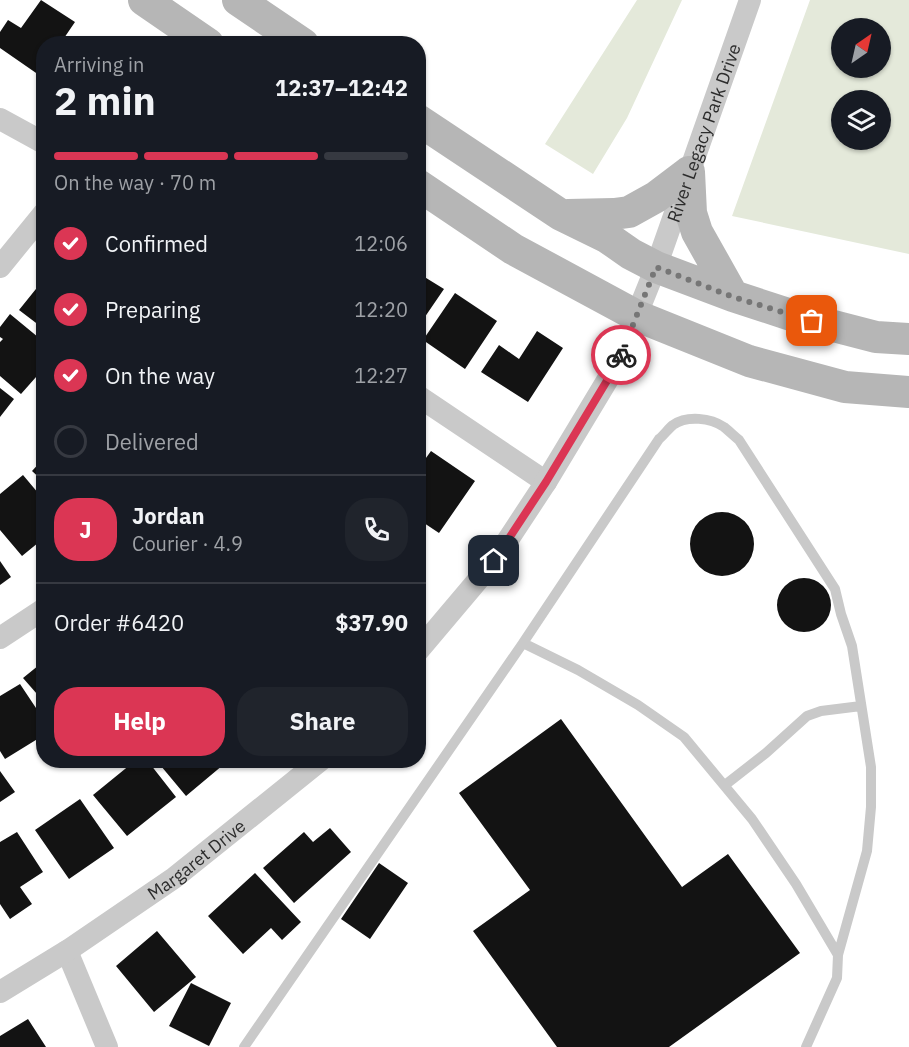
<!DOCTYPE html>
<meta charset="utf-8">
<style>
:root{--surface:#171b24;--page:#20242c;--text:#f1f3f6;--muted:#9ea1a6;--line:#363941;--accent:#db3654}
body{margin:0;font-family:"IBM Plex Sans",sans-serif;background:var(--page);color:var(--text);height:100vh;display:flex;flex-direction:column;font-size:22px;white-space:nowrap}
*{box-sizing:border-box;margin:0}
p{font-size:20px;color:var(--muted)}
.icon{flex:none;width:33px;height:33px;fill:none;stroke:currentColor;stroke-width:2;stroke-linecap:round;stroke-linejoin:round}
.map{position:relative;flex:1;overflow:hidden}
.details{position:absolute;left:36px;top:36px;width:390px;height:732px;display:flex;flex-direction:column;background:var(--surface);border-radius:24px;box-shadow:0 2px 4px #0004}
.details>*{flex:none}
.needle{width:39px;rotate:34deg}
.tools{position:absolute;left:831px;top:18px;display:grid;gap:12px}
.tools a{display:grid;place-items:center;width:60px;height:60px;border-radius:50%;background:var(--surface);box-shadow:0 2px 4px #0004;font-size:30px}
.pin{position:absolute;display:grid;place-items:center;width:51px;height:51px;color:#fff;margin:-26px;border-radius:12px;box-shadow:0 3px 9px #0006}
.courier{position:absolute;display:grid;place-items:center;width:60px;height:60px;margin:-30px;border:4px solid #db3654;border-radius:50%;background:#fff;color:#222;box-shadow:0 2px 8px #0007}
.headline em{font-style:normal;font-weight:800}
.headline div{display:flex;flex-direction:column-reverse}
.headline{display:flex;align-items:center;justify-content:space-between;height:102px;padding:0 18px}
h1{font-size:39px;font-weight:800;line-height:45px}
.bar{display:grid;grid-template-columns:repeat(4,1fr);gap:9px 6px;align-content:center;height:72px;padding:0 18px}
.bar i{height:8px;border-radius:4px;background:var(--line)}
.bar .on{background:var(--accent)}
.bar p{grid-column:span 4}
.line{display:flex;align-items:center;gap:15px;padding:0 18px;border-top:2px solid var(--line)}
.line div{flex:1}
.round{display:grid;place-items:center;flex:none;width:63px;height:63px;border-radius:24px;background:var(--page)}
ol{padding:0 18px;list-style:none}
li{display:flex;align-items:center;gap:18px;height:66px}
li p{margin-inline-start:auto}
li .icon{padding:6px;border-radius:50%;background:var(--accent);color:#fff;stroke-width:4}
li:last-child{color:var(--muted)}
li i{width:33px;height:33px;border:3px solid var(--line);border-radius:50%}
.cta{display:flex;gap:12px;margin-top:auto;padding:12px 18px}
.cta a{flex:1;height:69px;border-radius:24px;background:var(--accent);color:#fff;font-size:24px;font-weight:800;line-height:69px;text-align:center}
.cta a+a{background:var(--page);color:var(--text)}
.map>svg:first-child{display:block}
.green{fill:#e4e9da;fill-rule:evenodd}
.building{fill:#131313}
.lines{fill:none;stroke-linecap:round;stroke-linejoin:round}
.service{stroke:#c9c9c9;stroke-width:10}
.minor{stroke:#c9c9c9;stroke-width:22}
.secondary{stroke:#b6b6b6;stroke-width:32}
.done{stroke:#767676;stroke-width:6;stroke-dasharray:0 10.8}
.route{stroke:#db3654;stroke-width:8}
.labels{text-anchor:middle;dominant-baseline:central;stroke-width:6;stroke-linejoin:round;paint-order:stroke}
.street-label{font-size:18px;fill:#2c2c2c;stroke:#fff}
</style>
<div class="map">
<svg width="909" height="1047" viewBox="0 0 909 1047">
<rect width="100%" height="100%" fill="#fff"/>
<path class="green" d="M637,0H682L627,118L593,174L545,144Z
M810,0H909V254L732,216ZM842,28H880V68H842ZM842,100H880V140H842Z"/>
<path class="building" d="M41,0L75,22L60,44H44V69L39,75L0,48V32L8,20L21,28Z
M418,273L444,289L418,327Z
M44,279V329L19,310Z
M455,293L497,321L465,369L423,340Z
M10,314L44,342V368L21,394L0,376V342L3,339L0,337V327Z
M537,331L563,348L528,402L481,372L499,345L519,359Z
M0,388L14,399L0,417Z
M431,451L475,481L439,533L418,519V469Z
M44,458V482L32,471Z
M23,475L44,500V538L22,556L0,530V494Z
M690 544a32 32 0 1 1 64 0a32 32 0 1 1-64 0Z
M0,561L11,577L0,585Z
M777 605a27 27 0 1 1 54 0a27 27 0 1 1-54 0Z
M44,661V702L23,678Z
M20,684L44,720V735L5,759L0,751V696Z
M561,719L682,887L728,854L800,953L669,1047H557L473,931L530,890L459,793Z
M136,760H147L176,797L127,836L93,795Z
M156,760H229L186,796Z
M0,771L15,792L0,802Z
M80,799L114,848L69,879L35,830Z
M330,828L351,852L294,903L263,868L304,832L313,842Z
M17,832L43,872L20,887L32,904L10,919L0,904V842Z
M379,863L408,883L370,939L341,919Z
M255,873L301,922L282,940L271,928L243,954L208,916Z
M157,931L196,977L154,1012L116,966Z
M191,983L231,1003L209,1046L169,1026Z
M28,1019L46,1047H0V1036Z"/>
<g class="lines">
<path class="service" d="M523,643L659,439C664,435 668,429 673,425C687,415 711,418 724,427C729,431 734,436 739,440L835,589L841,614L852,646L871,767V807L867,851L838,955
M725,785L766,753L807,716L821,711L861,706
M244,1047L523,643L578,670L638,705L684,737L752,819L796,884L838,955L837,978L806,1047"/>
<g class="minor">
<path d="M0,119L44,143"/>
<path d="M0,267L44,213"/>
<path d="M418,396L546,482"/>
<path d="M0,638L44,609"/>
<path id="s1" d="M418,651L494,561L546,482L617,364L656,267L750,0"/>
<path d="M67,951L107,1047"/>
<path id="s2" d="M0,992L67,951L174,878L321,760"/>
</g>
<path class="secondary" d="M144,0L208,44
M238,0L303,44
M418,120L561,215L608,238L631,254L656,267L733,296L791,315L876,337L909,339
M689,172L691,213L697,232L733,296
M418,185L513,249L637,316L749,361L845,387L909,392
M568,215L614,214L629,212L656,197L689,172"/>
</g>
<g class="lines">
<path class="done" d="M621,355L656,267L733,297L812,321"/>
<path class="route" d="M494,561L546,482L617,364L621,355"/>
</g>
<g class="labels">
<g class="street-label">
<text stroke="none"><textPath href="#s1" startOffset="597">River Legacy Park Drive</textPath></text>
<text stroke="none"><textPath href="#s2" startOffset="237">Margaret Drive</textPath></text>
</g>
</g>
</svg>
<div class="tools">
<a><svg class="needle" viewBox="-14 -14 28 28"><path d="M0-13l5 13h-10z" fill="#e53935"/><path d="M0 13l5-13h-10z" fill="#9ea1a6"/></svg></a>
<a><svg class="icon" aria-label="layers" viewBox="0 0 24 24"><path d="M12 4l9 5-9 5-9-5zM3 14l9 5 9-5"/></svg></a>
</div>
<div class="pin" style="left:812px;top:321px;background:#ea580c"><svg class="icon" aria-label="bag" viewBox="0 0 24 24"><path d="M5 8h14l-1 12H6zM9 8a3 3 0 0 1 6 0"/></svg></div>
<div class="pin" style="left:494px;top:561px;background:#1f2937"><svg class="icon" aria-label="home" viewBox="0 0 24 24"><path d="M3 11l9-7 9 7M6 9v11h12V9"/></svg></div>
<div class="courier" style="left:621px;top:355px"><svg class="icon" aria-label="bike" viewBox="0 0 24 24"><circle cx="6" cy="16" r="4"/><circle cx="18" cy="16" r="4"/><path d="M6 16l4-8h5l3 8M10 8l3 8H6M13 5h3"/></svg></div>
<section class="details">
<div class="headline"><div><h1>2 min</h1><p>Arriving in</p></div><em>12:37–12:42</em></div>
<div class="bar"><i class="on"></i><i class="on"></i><i class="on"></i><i></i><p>On the way · 70 m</p></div>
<ol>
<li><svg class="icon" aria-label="check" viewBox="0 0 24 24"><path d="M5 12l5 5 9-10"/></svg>Confirmed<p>12:06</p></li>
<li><svg class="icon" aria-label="check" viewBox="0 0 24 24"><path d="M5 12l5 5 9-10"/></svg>Preparing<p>12:20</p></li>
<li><svg class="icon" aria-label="check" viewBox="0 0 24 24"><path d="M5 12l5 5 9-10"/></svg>On the way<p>12:27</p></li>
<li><i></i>Delivered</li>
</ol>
<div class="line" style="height:108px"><b class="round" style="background:var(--accent);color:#fff">J</b><div><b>Jordan</b><p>Courier · 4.9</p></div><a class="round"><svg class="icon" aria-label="phone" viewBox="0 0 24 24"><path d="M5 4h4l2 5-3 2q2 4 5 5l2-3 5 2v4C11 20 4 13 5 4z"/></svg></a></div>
<div class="line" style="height:78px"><div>Order #6420</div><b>$37.90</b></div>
<div class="cta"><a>Help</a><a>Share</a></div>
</section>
</div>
